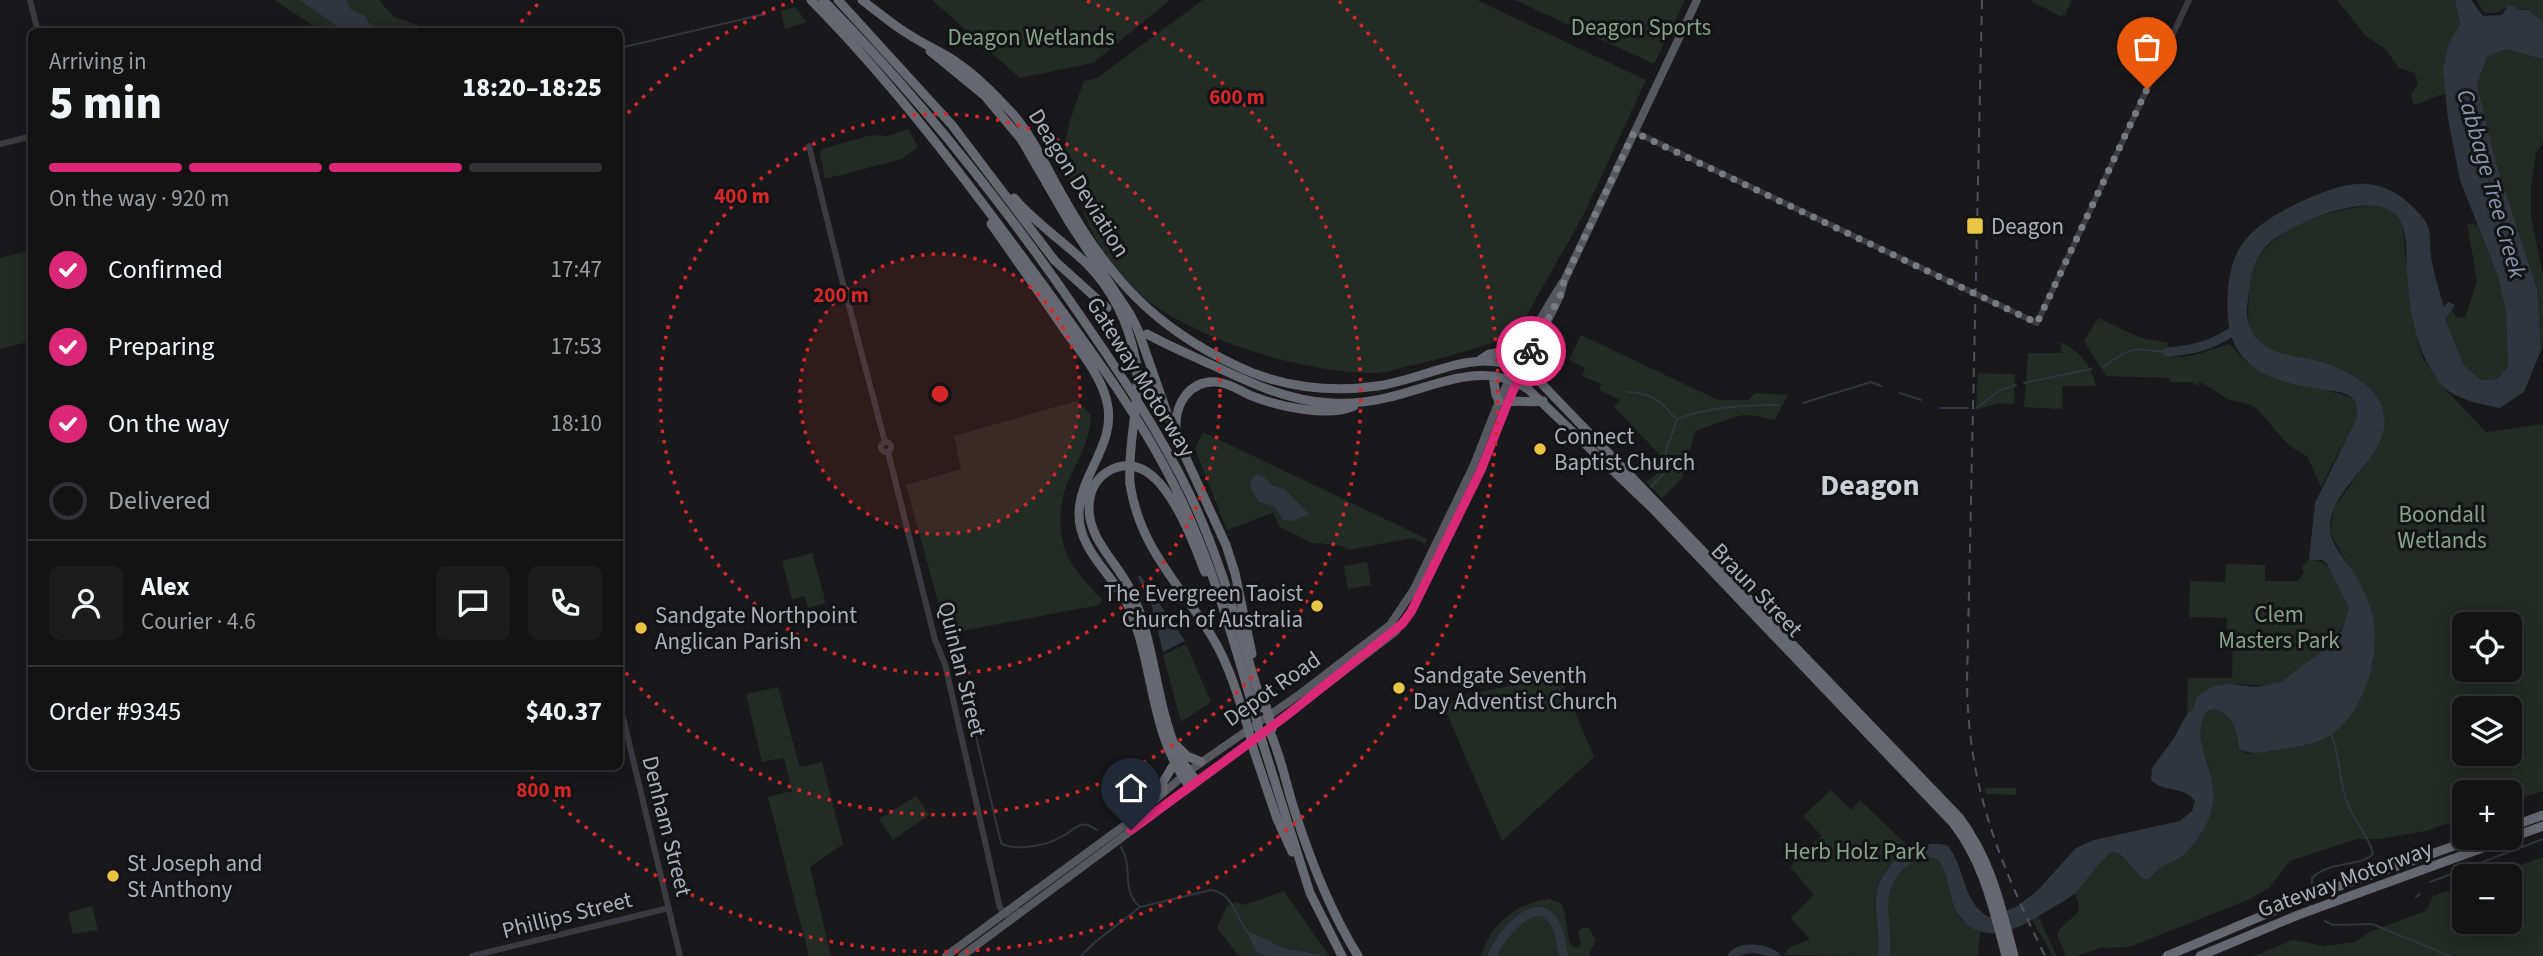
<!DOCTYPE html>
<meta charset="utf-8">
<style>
:root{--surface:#131314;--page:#1c1c1d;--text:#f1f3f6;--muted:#9d9ea0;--line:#323234;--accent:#db2777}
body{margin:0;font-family:"Source Sans 3",sans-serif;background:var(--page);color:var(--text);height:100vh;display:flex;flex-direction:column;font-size:26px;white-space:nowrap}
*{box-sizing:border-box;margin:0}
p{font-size:23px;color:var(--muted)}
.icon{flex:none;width:38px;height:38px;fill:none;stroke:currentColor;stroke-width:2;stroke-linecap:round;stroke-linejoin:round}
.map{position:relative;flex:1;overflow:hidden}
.details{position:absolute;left:28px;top:28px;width:595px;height:742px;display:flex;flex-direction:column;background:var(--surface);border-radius:10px;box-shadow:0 4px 18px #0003,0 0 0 2px var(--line)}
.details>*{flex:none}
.tools{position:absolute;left:2452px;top:612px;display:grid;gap:14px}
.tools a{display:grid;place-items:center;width:70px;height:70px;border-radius:10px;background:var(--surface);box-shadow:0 4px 18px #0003,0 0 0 2px var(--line);font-size:35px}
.pin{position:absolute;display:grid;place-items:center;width:60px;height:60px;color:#fff;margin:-72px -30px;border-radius:50% 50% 50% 0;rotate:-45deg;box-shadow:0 0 7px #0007}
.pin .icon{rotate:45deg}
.courier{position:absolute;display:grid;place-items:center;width:70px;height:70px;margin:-35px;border:5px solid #db2777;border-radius:50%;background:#fff;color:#222;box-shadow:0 2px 9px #0007}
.head em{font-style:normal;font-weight:800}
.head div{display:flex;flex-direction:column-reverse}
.head{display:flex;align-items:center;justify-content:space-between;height:119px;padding:0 21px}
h1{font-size:46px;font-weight:800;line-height:52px}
.bar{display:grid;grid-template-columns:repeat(4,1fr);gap:10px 7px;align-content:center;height:84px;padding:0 21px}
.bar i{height:9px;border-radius:5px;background:var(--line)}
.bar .on{background:var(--accent)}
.bar p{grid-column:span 4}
.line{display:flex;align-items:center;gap:18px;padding:0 21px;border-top:2px solid var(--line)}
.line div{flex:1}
.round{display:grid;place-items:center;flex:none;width:74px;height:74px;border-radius:10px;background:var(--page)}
ol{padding:0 21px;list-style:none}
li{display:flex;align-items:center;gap:21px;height:77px}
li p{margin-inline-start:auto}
li .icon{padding:7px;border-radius:50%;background:var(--accent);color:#fff;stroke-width:4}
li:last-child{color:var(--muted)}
li i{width:38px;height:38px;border:4px solid var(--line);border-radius:50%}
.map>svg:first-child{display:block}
.green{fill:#232b25;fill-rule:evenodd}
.water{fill:#2f363f}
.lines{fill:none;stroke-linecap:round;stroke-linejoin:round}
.stream{stroke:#2f363f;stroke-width:2}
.river{stroke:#2f363f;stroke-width:9}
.minor{stroke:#3a3a40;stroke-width:6}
.major{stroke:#56575f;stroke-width:8}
.highway{stroke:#666871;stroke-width:9}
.rail{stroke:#515259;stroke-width:2;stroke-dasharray:9 7;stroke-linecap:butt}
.highway-bridge{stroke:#666871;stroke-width:9}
.done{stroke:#797a82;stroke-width:7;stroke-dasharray:0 12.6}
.route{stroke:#db2777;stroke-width:9}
.ring{fill:none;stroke:#d62828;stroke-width:3.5;stroke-dasharray:3.5 7}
.poi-dot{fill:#e8c644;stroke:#141416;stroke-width:2.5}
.labels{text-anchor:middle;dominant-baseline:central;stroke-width:6;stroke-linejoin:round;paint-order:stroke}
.park-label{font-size:23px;fill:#84a48a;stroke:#141416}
.street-label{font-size:23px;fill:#acafba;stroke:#141416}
.poi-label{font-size:23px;fill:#acafba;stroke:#141416;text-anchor:start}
.water-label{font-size:24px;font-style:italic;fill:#8598b2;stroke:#141416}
.district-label{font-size:30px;font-weight:bold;fill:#cdced6;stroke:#141416}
.centre{fill:#d62828;stroke:#141416;stroke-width:3.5}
.ring-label{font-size:21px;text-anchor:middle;font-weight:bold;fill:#d62828;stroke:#141416;stroke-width:6;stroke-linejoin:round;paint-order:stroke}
</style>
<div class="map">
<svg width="2543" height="956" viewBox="0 0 2543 956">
<rect width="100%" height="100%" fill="#19191b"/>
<path class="green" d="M275,0H379L394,17L435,31H321Z
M932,0H1170L1093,63L1020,78Z
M1203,0H1477L1646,80L1584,214L1515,336C1480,346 1445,359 1408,366C1398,369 1387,372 1377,373C1310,374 1207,343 1152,304C1116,278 1091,238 1078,197C1075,188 1064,164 1064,158C1064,132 1075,105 1084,81L1097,78Z
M1515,0H1685L1654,64Z
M2029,0H2072L2065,15L2060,16Z
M2337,0H2455L2460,24C2445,49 2443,65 2446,94C2432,96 2426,102 2414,105L2411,94L2418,84L2415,73L2399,68L2385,49L2365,35Z
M2477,0H2543V21L2526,9L2518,10L2508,7L2495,13H2484Z
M795,7L807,22L785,29L781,11Z
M2506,49L2543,59V142L2536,153L2531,185V218L2543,275V347L2541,350L2537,289L2495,159L2477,85L2487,57Z
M908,129L918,147L902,159L825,179L820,153L822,149L871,135L888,136Z
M2373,205L2392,210L2402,224L2413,324L2422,357L2443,387L2486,432L2543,424V791L2510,802V793H2464V818L2425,831L2381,839H2357L2290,861L2269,888L2250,899L2129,947L2100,948L2077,956H2066L2057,935L2060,929L2079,911L2078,901L2074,894L2103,859L2112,852L2120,854L2143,879H2149L2161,866L2181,858L2209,767C2201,748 2195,729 2207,711L2215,709C2234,717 2237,729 2239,749L2247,754L2273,751L2373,664L2375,633L2367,600L2330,532L2334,508L2369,458L2381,438L2361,382C2349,374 2337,367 2323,363C2300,356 2270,358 2255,337C2246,324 2248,311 2249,296C2249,289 2248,281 2250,275C2265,226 2329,210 2373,205ZM2464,625H2510V670H2464ZM2464,709H2510V754H2464Z
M2467,223L2477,225L2498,277L2506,312L2508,367L2497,379L2481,380L2464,365L2445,319L2452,309L2456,317L2465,318L2477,282Z
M31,250V341L0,349V258Z
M2098,318L2141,338L2168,343L2167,355C2189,362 2210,348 2230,344L2247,363L2352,398L2357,407V417L2321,487L2307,456C2284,447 2276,428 2259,411C2250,401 2239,404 2228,399C2218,394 2210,386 2199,382V386L2191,382H2170L2169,378L2106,376L2084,341Z
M1581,335L1718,400H1748L1756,393L1788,395L1775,420L1752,415L1738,416L1695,431L1682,478L1662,498L1646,482L1662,470L1658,453L1614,407L1620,400L1599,390L1601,384L1582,376L1585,368L1569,360Z
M2060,342C2080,351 2091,365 2096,386H2062V409L2024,407L2028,353H2062Z
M1978,373L2015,374L2014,404L1998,403L1976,410Z
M1077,401L1091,415C1090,440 1080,456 1070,477C1058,501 1056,539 1071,562C1079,576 1092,588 1102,600L1099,605L956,632L945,627L906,485L961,469L954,436Z
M1203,432L1427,539L1425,544L1412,538L1349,550L1339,545L1312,543L1280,527L1273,513L1227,530L1195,449Z
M812,553L826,603L808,608L805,596L792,599L782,561Z
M2309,560C2326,560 2329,567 2336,580C2341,588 2350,600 2349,610C2346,634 2303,674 2281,682C2263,690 2245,681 2228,685C2217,687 2207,692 2197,696L2193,710L2187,714L2188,678H2232L2233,630H2227V618L2189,617L2190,581L2225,582L2226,564L2265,565V581H2298L2304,572L2302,567Z
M1367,562L1371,585L1348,589L1344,566Z
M1186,644L1211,702L1181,722L1163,655Z
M1560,676L1594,757L1502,841L1443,705L1464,695Z
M778,687L799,765L803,767L822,762L843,844L810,867L831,956H809L768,797L792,791L784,758L762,762L746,694Z
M1985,788H2016V795L1986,794Z
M1831,790L1851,810L1860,800L1911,849C1901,854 1893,861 1886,870C1865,901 1882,923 1878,956L1783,955L1789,948L1810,939L1791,918L1814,895L1790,867C1803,855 1806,846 1822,836L1803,816Z
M916,796L929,815L893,840L879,819Z
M1921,856L1937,859C1952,876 1946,901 1960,918C1965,924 1974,927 1980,931L1978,956H1890C1894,910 1871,887 1921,856Z
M2543,857V956H2254L2293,940L2324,946L2355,942L2369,932L2426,911L2433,896L2464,885V922H2510V877H2488Z
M1284,891L1329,956L1284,948L1247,931L1256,950L1265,956H1239L1217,928L1227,906L1237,902L1245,905Z
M1550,899L1562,904C1567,918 1566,932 1571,946L1579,948L1581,944L1578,932L1583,927L1589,928L1596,941L1588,956H1481C1490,924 1518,902 1550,899Z
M92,906L98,930L73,934L68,913Z
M2038,916L2057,956H2053L2032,920Z"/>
<path class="water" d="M300,0H346L350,9L365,16L374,31H344Z
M2455,0H2471L2483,16L2502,15L2508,6H2514L2518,10H2528L2543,21V59L2506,49L2487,57L2477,85L2495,159L2537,289L2541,350L2524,392L2500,408C2480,404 2459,400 2443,387C2440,384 2437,378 2434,374C2414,344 2410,310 2407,274C2406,259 2408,239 2402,225C2387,182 2299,221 2274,239C2258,250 2250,272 2249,291C2248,301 2245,314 2249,324C2260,357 2294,354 2322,362C2344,369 2374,384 2382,407C2398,456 2328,483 2330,530C2331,546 2349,564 2357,578C2366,593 2375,616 2375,635C2376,669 2360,717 2329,736C2316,744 2297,747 2281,749C2267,752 2252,756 2239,749C2237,729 2234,717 2215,709L2207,711C2182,750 2239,782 2198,838C2193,844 2186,854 2180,858C2176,861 2170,862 2165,865C2159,868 2154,874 2149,879H2143L2120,854L2112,852C2098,863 2088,879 2076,892C2070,898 2061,903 2053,907C2027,924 1987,950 1961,918C1946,901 1952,876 1937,859L1921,856C1872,886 1894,911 1890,956H1878C1882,926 1866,897 1886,871C1892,862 1900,854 1910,849C1922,844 1936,842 1948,846C1966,868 1962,903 1989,917L2016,907L2037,891L2076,848L2094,840L2180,821L2192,811L2195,801C2182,785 2164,793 2151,780L2152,768L2174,738L2187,714L2193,709L2197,696L2214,686L2230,684L2257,687L2281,682L2325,649L2342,630L2349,608L2327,564L2322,560H2309L2315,503L2357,417C2357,410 2357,402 2351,397C2344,391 2330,391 2320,389C2276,382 2233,371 2228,319C2226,296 2228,266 2241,246C2253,227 2276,214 2296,204C2347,180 2383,169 2424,219C2431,228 2430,239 2430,249C2432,268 2439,289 2444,307L2448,302L2455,305L2445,319L2464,365L2481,380L2497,379L2508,367L2506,312L2498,277L2460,180L2448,119L2443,70L2449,43L2460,24Z
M1257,474L1264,477L1272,485L1284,489L1310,514L1292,521L1283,520L1274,506L1259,502L1250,487L1251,480Z
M1140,575L1185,641L1163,652L1151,603L1138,577Z
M1246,930L1284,948L1327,956H1265L1256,951Z"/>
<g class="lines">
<path class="stream" d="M620,48L765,14
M2103,367C2133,345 2131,349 2167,352
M2024,383L2091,369
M1628,392C1641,392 1656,397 1665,407C1670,412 1671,415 1677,419C1710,407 1743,405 1778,405
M1900,393L1921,400
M1803,403L1871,382L1881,386
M1940,408H1968
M1976,408L2001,390L2016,385
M1651,487L1665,472L1666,451L1677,420
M973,724L1001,843C1013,852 1048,845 1061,837C1068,834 1074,827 1081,825C1087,823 1092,827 1097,830
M1121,847C1134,867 1120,890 1140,907
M2430,882L2543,839
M2312,886V878C2330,860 2362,867 2373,854C2370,837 2354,821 2348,805C2338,782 2341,756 2331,734
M2416,897L2420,894
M2325,921L2333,925L2372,924L2450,956
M1081,956L1095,942L1140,907L1211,890C1231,892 1237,916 1247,932"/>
<path class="river" d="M2167,352C2197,350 2215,344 2239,327
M1492,956C1498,939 1533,894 1552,919C1560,929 1561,944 1564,956
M1732,956C1744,945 1763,948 1776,956"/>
<path class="minor" d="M30,0L38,32
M1635,132L2037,323L2189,0
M0,144L32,136
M809,146L845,292L851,296L847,302L841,298L845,292
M848,302L885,442
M881 447a5 5 0 1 1 10 0a5 5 0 1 1-10 0Z
M888,452L935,640L945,664L1000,908L1008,916L1018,911
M620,705L680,956
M472,956L669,908"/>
<path class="major" d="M1268,729L1395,632L1411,612L1481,470L1508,402L1560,296L1564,281L1697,0
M946,956L1129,822L1189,771L1300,694L1390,625L1414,589L1473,467L1499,401L1530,336L1562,283
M962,956L1255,739"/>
<path class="highway" d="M811,0C897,87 969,184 1041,282C1091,351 1142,418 1179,495C1213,565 1233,640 1255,714
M823,0C917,95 999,198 1075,308C1117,369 1159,430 1191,497C1223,565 1241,637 1263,708
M838,0L952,125L1055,261L1107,308
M862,0C879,13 895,27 913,37C928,47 945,53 959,64C979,78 996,96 1013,114C1035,140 1048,171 1065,200C1109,278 1155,328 1237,366C1280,387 1330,393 1377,386C1435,378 1482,338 1538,380L1959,817C1992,862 2000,903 2014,956
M930,51L985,96L1021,139L1069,222L1130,314L1138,330L1173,430L1226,545L1235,573L1252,654
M1014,198C1035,223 1062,240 1086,263C1113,290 1129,324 1136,362
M991,224C1016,259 1040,294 1064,329C1080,351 1101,375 1107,402C1117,444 1080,473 1079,513C1078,552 1117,577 1130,610C1155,670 1149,731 1189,786
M1147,334C1167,345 1188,354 1210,364C1249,382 1287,401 1331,403C1351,404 1371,402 1390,397C1436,386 1485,359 1529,390L1653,509L1953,823C1984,863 1993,908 2006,956
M1532,349L1538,380
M1480,360L1489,354L1523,350
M1493,376L1496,395L1499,401
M1508,402C1520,400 1531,403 1543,401
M1176,428C1175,404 1189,380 1217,382C1229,383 1241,391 1252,396C1277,406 1329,418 1354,406
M1130,484C1140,550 1182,586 1214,640C1229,666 1237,693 1246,721
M1269,730C1281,755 1286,785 1295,812C1311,862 1330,911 1358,956
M1263,744L1310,893L1342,956
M1177,746L1187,756L1201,762
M1254,751L1277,819L1292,852
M1196,780C1189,771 1180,761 1176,749C1155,699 1155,641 1131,591C1118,563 1089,541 1089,508C1089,493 1095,480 1107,472C1159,440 1191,538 1205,572
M1163,792V782L1174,764
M2510,827L2543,815
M2167,956L2297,901L2477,838
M2200,956L2298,915L2543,826"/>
<path class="rail" d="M1982,0L1967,682C1968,788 2000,863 2045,956"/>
<path class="highway-bridge" d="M1130,484C1127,443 1141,403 1136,362
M1266,706L1272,729
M1255,714L1263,744
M1246,721L1254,751"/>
</g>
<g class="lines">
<path class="done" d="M1531,351L1560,296L1564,281L1634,132L2037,323L2147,89"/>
<path class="route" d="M1131,830L1286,716L1402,624L1411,612L1481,470L1508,402L1531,351"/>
</g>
<circle cx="940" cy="394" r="140" fill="#d62828" fill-opacity=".12"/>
<g class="ring">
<circle cx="940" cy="394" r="140"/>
<circle cx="940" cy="394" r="280"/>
<path d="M621 121A420 420 0 0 1 793 1M1087 1A420 420 0 1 1 621 667"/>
<path d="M514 30A560 560 0 0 1 541 1M1339 1A560 560 0 1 1 524 769"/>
</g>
<g class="poi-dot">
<rect x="1966" y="217" width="18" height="18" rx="3.5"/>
<circle cx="1540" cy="449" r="7"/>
<circle cx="1317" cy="606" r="7"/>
<circle cx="641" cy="628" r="7"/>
<circle cx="1399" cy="688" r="7"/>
<circle cx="113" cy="876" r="7"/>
</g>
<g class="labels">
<g class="park-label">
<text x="1641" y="27">Deagon Sports</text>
<text x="1031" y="37">Deagon Wetlands</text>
<text x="2442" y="514">Boondall<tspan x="2442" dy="26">Wetlands</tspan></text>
<text x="2279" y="614">Clem<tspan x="2279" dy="26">Masters Park</tspan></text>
<text x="1855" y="851">Herb Holz Park</text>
</g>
<g class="street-label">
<text transform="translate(1079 183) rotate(58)">Deagon Deviation</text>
<text transform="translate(1141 377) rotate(58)">Gateway Motorway</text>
<text transform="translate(1757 590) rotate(46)">Braun Street</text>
<text transform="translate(962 669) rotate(76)">Quinlan Street</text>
<text transform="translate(1272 689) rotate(-35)">Depot Road</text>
<text transform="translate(667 826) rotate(76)">Denham Street</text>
<text transform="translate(2345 879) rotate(-20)">Gateway Motorway</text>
<text transform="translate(567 915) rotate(-14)">Phillips Street</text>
</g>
<g class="poi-label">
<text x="1991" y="226">Deagon</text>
<text x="1554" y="436">Connect<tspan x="1554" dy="26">Baptist Church</tspan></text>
<text x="1303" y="593" text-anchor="end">The Evergreen Taoist<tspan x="1303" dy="26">Church of Australia</tspan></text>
<text x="655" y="615">Sandgate Northpoint<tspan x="655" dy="26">Anglican Parish</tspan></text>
<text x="1413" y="675">Sandgate Seventh<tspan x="1413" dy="26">Day Adventist Church</tspan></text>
<text x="127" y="863">St Joseph and<tspan x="127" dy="26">St Anthony</tspan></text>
</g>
<g class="water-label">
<text transform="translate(2491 184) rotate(74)">Cabbage Tree Creek</text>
</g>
<g class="district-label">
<text x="1870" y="485">Deagon</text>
</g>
</g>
<circle cx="940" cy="394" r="10" class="centre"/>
<g class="ring-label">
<text x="1237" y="104">600 m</text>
<text x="742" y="203">400 m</text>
<text x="841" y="302">200 m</text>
<text x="544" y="797">800 m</text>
</g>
</svg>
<div class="tools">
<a><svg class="icon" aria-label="locate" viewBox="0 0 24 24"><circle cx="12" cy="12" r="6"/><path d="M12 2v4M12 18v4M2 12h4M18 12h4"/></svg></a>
<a><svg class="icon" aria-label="layers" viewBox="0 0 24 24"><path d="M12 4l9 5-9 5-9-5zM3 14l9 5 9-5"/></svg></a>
<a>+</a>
<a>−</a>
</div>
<div class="pin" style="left:2147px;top:89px;background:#ea580c"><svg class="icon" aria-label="bag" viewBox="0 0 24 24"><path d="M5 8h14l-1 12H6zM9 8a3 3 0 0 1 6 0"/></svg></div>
<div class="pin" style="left:1131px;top:830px;background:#1f2937"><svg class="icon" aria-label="home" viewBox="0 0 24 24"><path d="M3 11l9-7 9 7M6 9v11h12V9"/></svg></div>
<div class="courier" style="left:1531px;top:351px"><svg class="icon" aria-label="bike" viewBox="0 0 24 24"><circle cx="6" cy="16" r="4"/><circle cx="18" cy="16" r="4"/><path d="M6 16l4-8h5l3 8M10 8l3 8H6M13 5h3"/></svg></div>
<section class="details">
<div class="head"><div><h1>5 min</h1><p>Arriving in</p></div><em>18:20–18:25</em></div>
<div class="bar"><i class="on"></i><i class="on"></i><i class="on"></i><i></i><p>On the way · 920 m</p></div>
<ol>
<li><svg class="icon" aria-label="check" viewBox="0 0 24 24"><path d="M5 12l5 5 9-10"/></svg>Confirmed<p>17:47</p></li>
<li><svg class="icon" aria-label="check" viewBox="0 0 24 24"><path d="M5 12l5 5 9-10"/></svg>Preparing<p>17:53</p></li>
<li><svg class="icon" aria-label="check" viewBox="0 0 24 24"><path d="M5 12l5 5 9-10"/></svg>On the way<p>18:10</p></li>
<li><i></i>Delivered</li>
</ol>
<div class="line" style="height:126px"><a class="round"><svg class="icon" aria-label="person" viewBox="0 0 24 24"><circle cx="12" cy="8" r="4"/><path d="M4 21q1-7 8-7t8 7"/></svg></a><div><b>Alex</b><p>Courier · 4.6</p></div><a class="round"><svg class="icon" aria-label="chat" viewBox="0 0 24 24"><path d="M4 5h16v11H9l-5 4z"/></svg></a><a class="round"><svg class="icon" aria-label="phone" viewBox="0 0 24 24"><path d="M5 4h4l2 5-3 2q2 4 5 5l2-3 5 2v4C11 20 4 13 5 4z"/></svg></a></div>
<div class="line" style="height:91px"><div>Order #9345</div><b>$40.37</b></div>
</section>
</div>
